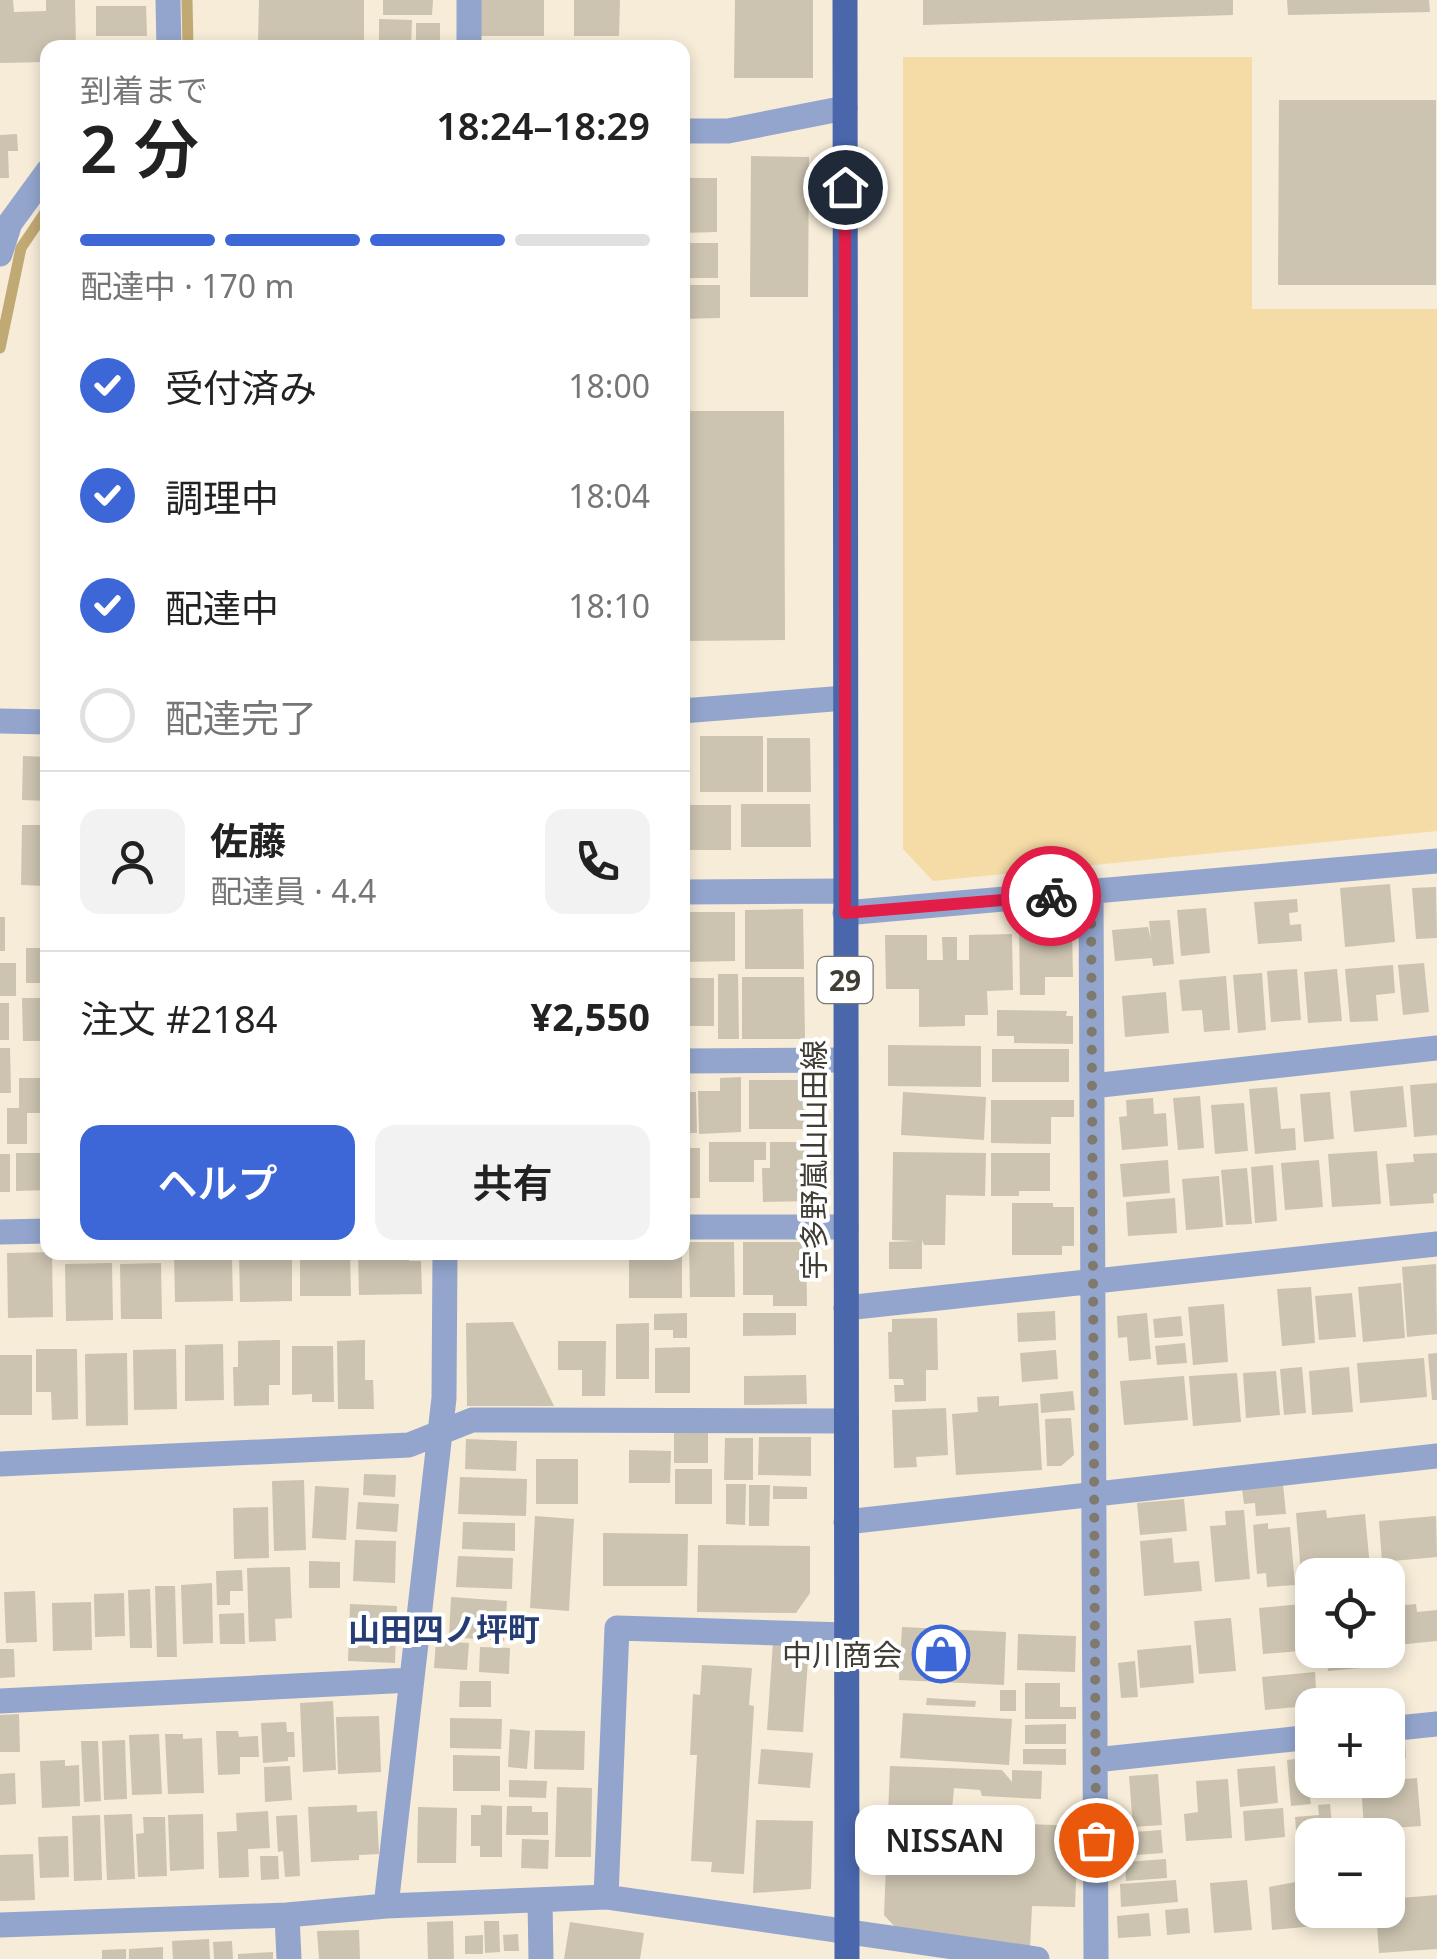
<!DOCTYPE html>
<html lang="ja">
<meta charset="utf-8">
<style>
:root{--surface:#fff;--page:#f2f2f2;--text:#222;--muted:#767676;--line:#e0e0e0;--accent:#3d66d7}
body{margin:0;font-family:"Noto Sans","Noto Sans JP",sans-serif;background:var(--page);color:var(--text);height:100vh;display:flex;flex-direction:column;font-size:38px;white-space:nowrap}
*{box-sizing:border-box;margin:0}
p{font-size:32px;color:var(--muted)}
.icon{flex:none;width:55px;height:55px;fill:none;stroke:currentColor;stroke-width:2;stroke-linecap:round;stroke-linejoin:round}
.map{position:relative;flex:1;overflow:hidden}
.panel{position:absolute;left:40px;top:40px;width:650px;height:1220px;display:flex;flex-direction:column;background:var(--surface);border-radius:20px;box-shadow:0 5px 15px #0003}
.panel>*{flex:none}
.tools{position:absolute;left:1295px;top:1558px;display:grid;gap:20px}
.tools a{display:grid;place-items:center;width:110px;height:110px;border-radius:20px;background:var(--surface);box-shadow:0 5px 15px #0003;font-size:50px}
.pin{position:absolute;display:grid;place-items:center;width:85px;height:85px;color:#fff;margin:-42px;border:5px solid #fff;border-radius:50%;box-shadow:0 2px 10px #0007}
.courier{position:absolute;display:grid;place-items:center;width:100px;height:100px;margin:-50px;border:8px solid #e11d48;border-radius:50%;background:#fff;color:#222;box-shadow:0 2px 12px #0007}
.bubble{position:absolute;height:70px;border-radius:20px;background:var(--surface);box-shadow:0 5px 15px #0003;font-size:32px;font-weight:600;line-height:70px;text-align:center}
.summary em{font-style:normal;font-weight:600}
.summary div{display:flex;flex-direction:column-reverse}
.summary{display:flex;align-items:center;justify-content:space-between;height:170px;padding:0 40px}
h1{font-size:65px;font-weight:600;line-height:75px}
.bar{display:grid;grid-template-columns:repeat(4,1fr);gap:15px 10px;align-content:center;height:120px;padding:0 40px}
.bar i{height:12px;border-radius:8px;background:var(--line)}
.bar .on{background:var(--accent)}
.bar p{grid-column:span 4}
.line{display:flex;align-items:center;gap:25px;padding:0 40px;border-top:2px solid var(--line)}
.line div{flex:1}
.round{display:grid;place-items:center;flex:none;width:105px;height:105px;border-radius:20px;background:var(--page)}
ol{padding:0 40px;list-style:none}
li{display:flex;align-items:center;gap:30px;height:110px}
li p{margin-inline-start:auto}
li .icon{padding:10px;border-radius:50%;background:var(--accent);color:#fff;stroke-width:4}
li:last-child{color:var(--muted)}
li i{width:55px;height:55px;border:5px solid var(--line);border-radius:50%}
.cta{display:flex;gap:20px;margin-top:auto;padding:20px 40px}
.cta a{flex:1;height:115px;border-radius:20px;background:var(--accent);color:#fff;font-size:40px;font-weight:600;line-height:115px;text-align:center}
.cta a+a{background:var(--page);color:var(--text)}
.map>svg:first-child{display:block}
.green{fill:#f5dca7}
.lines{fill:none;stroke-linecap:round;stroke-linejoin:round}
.stream{stroke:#c1a974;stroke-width:11}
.building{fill:#ccc3b0}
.street{stroke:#93a5cd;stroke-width:25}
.primary{stroke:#4a67ac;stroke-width:25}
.done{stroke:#807a6e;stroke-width:10;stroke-dasharray:0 18}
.route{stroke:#e11d48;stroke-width:12}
.labels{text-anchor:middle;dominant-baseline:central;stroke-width:8;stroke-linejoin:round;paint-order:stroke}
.shield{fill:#fff;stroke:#797772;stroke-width:2.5}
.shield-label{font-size:28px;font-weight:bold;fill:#403d35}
.street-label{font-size:30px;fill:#403d35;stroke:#fff}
.poi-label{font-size:30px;fill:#403d35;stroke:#fff;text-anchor:end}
.neighbourhood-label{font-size:32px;font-weight:bold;fill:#263c74;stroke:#fff}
</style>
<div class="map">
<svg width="1437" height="1959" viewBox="0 0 1437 1959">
<rect width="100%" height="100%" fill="#f6ecd8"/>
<path class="green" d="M903,57H1252V309H1437V831L933,881L903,849Z"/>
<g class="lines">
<path class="stream" d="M187,0L188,48
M0,348L21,248L48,208"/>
</g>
<path class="building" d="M0,0H13L14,12L46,11V0H75L76,48H48V62L0,63Z
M259,0H364V42L258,41Z
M383,0H433L432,15H383Z
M481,0H544V36H481Z
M574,0H620L619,36H574Z
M735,0H813V78H734Z
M923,0H1233V15L923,25Z
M1287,0H1429L1430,12L1288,15Z
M96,6H146L147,36H96Z
M379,19L412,20L411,48H379Z
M416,23H440V48H416Z
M95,41H139V48H95Z
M1279,100H1436V285H1278Z
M17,134L18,151H8L9,178H0V135Z
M751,156L809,157L808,297H750Z
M682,178H717V232L682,233Z
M682,243H718V278H682Z
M682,285H720V318L682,319Z
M682,411H784L785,640L682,641Z
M700,736H763V792H700Z
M767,738H810L811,792H767Z
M23,756L48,757V801L22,800Z
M741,804H810L811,847H741Z
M686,805H731V850H687Z
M22,825H48V886L21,885Z
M1390,884L1395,942L1345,947L1340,888Z
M1436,887L1437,938L1416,939L1412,888Z
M1297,899L1298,912L1289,913L1290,925L1301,924L1302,941L1258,944L1254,902Z
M1206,908L1210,953L1181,956L1177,910Z
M803,909L804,969H745V910Z
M682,912H735V961L682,962Z
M0,917H5V951H0Z
M1170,920L1174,964L1153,966L1152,958L1115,961L1112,930L1148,927L1151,940L1149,921Z
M1019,923H1065V931H1072L1073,977H1045V995H1020Z
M1012,934L1013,990L987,991L988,1015H965V1026L919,1027V989H886L885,935H927V960H943L942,937H957V960H969V935Z
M26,948H48V983H26Z
M0,963H16V996H0Z
M1424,963L1429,1012L1403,1015L1398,965Z
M1393,965L1395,993L1376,995L1378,1021L1350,1022L1345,969Z
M1297,969L1301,1020L1271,1022L1267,971Z
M1337,969L1342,1021L1308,1023L1304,972Z
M1262,973L1266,1030L1238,1033L1233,975Z
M718,974H738L739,1039H718Z
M1226,976L1230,1030L1204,1032L1202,1010L1182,1011L1179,980Z
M742,977H804L805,1039H742Z
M682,978H714V1026H682Z
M1166,992L1169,1033L1125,1037L1122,996Z
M22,998H48V1041H23Z
M0,1003H9V1040H0Z
M997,1010L1067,1011L1066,1016H1073V1044L1014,1043V1036H997Z
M888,1045L981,1046V1087L888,1086Z
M0,1048H10L11,1093H0Z
M992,1049H1069V1082H992Z
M741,1077V1132L699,1134L698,1091H720V1078Z
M19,1078H48V1113H27V1144H7V1108H19Z
M749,1080H804V1129H749Z
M1437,1083V1135L1414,1137L1410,1085Z
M1403,1086L1407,1127L1354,1132L1350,1091Z
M1277,1087L1281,1129L1295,1128L1296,1150L1255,1154L1249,1089Z
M682,1092H696L697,1133H682Z
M903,1092L986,1097L984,1140L901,1135Z
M1330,1092L1334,1139L1304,1142L1300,1094Z
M1200,1096L1204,1148L1178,1150L1173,1098Z
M1153,1098L1154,1114L1166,1113L1168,1146L1122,1150L1119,1117L1127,1116L1126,1100Z
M991,1100H1074V1117H1051V1144L991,1143Z
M1244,1103L1248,1151L1215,1154L1211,1105Z
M709,1142H766V1160H754V1182H709Z
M770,1142H810V1201L763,1202L762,1168H770Z
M682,1148H700V1198H682Z
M1377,1151L1381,1204L1332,1207L1328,1154Z
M893,1152L986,1153L985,1196L946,1195L945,1245H924L922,1240V1269H889V1242L916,1241L892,1240Z
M16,1153H48V1190L16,1191Z
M991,1153H1050V1191H1019V1196H991Z
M1437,1153V1193L1433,1194L1434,1203L1390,1206L1386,1164L1414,1162L1413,1154Z
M0,1154H10V1192H0Z
M1168,1160L1170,1193L1123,1197L1120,1164Z
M1319,1160L1323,1207L1285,1210L1281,1163Z
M1273,1165L1277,1221L1255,1223L1251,1167Z
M1247,1168L1252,1224L1226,1225L1221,1170Z
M1219,1176L1223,1227L1186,1230L1182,1179Z
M1175,1198L1177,1233L1128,1236L1126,1202Z
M1012,1203H1053V1207H1074V1246H1062V1255H1012Z
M689,1242H734L735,1297H690Z
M743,1242H806L807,1306H773V1295H743Z
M52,1252L53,1317L8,1318L7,1253Z
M174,1252H200V1260H232L233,1301L175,1302Z
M239,1252H292V1301L240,1302Z
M300,1252H350L351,1296H300Z
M358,1252H408L409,1261H421L422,1294L359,1295Z
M629,1252H682V1298H629Z
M112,1263L113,1320L66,1321L65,1264Z
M161,1263L162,1319H121L120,1264Z
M1436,1264L1437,1334L1407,1337L1402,1267Z
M1401,1283L1405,1338L1363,1342L1358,1287Z
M1311,1287L1315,1343L1282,1346L1277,1289Z
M1352,1293L1356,1337L1319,1340L1315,1296Z
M1224,1304L1228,1362L1193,1365L1188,1307Z
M1055,1311L1056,1340L1018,1342L1017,1313Z
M743,1313H796V1335L743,1336Z
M1147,1313L1151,1359L1129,1361L1127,1337L1118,1338L1117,1316Z
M654,1314L687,1313V1338H673V1330H654Z
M1181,1316L1183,1336L1155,1338L1153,1319Z
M937,1318L938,1370H926V1401L895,1402L894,1385H904L903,1379H889L888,1332H892V1319Z
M513,1322L554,1406H467L466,1323Z
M649,1323V1379H616V1324Z
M280,1340V1385H269V1405L234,1406L233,1367H238V1341Z
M365,1340V1380H373L374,1409H338L337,1341Z
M558,1341H606L605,1396H582V1370H558Z
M1185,1343L1187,1363L1157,1365L1155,1346Z
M223,1344L224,1400L185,1401V1345Z
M292,1346H333L334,1402H312V1394L292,1395Z
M690,1347V1393H655V1348Z
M36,1349H77L78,1419L52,1420L51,1392H36Z
M176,1349L177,1409L134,1410L133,1350Z
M1056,1350L1058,1379L1022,1382L1020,1353Z
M127,1353L128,1425L86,1426L85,1354Z
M1437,1353V1400H1432L1428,1354Z
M0,1355H32V1415H0Z
M1424,1358L1427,1397L1360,1403L1357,1363Z
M1302,1367L1306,1413L1284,1415L1280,1369Z
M1349,1367L1353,1412L1312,1415L1309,1371Z
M1276,1371L1280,1415L1246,1418L1243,1373Z
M1237,1373L1241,1422L1193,1426L1189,1376Z
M806,1375L807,1404L744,1405V1376Z
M1184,1376L1188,1420L1124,1425L1120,1381Z
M1073,1391L1075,1410L1041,1413L1040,1394Z
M999,1396V1406L1038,1403L1042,1470L956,1475L952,1414L978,1412L977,1397Z
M946,1408L948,1455L916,1457L917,1467L894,1468L892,1410Z
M1071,1418L1074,1455L1061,1466H1047L1045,1419Z
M674,1433H708V1463H674Z
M759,1437H811V1476L758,1475Z
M725,1438H753V1480H724Z
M466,1439L517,1441L516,1471L465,1469Z
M629,1450L671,1451L670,1483H629Z
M536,1459H578V1504H536Z
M675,1469H712V1504H675Z
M364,1474L396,1475L395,1497L363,1495Z
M460,1477L527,1479L526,1516L458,1514Z
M304,1480L306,1550L274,1551L272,1481Z
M726,1484H746L745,1525L726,1524Z
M1283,1484L1286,1514L1256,1516L1255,1503L1244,1504L1242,1488Z
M749,1485H770L769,1526H749Z
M315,1486L349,1488L346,1540L312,1538Z
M773,1486L807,1487V1499H773Z
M1184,1499L1187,1531L1140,1535L1137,1503Z
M358,1502L399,1504L397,1532L356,1529Z
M268,1507L269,1558L234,1559L233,1508Z
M1244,1510L1250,1579L1215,1582L1210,1526L1226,1525L1225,1511Z
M1326,1510L1327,1518L1365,1514L1370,1567L1301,1573L1296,1513Z
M535,1516L574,1519L569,1611L530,1608Z
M1436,1516L1437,1557L1382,1562L1379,1521Z
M463,1522L515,1523V1551L462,1549Z
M1268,1523V1529L1290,1527L1295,1585L1267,1587L1266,1573L1257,1574L1253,1525Z
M603,1533L688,1534L687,1586H603Z
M1172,1538L1174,1563L1199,1561L1202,1591L1144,1596L1140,1541Z
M355,1540L396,1541L395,1583L353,1581Z
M698,1545L810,1546V1593L796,1613L697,1612Z
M458,1556L513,1558L512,1589L456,1587Z
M309,1561L340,1562V1588H309Z
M290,1567L292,1618L275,1619L276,1641L249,1642L247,1568Z
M242,1570L243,1591H230V1605H217L216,1571Z
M212,1583L213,1643L183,1644L181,1585Z
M155,1586H175L177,1657H157Z
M150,1589L152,1648H130L128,1590Z
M35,1591L37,1642L6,1643L4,1592Z
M124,1593L125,1636L95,1637L94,1594Z
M451,1597L507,1601L504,1641L449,1637Z
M91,1602L92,1650L53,1651L52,1603Z
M1312,1603V1650L1263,1654L1259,1608Z
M350,1604L397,1606L395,1663L348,1661Z
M1416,1604L1417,1612L1437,1610V1641L1396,1645L1393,1606Z
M244,1613L245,1644H220L219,1614Z
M1231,1618L1236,1671L1199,1674L1194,1621Z
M902,1627L1006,1632L1004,1685L899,1680Z
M1018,1634L1076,1636L1075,1672L1017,1670Z
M436,1641L469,1643L467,1670L434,1668Z
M773,1642L809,1645L803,1732L767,1730Z
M1191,1645L1194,1683L1140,1688L1137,1650Z
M480,1647L510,1648L509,1674L479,1672Z
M0,1649H14L15,1677L0,1678Z
M1326,1650H1380L1382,1666L1328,1671Z
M1135,1661L1138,1697L1121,1698L1118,1663Z
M702,1665L752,1668L749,1705L754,1706L744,1874L711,1872L712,1862L691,1861L697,1755H690L693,1694L700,1695Z
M1315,1672L1317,1705L1265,1710L1262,1677Z
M460,1681H491V1707H459Z
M1025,1683H1060V1707H1076V1719H1025Z
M1000,1690H1016V1711H1000Z
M927,1698L976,1701L975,1707L926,1705Z
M333,1701L336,1770L303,1772L300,1703Z
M903,1713L1012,1719L1009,1765L900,1758Z
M19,1714L20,1752H0V1715Z
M379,1716L381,1772L338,1774L336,1717Z
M450,1718L502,1719L501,1749L450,1748Z
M286,1722L287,1732H294L295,1757H288V1761L263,1763L261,1723Z
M1066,1724V1744H1025V1725Z
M510,1729L530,1731L527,1769L508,1767Z
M535,1730L585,1731L584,1770L534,1769Z
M216,1731H238L239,1737L258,1736L259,1757H240V1774L218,1775Z
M159,1734L162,1794L132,1795L129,1735Z
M165,1734H183V1739L202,1738L204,1793L168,1794Z
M1405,1739L1406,1758L1388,1759V1740Z
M125,1740L127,1799L104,1800L102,1741Z
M81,1741H98L101,1801L84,1802Z
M761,1749L813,1753L810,1788L758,1784Z
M1023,1749H1066V1765L1023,1764Z
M453,1755L500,1756V1791H453Z
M1312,1757V1780H1329L1331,1796L1310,1798L1311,1804L1291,1806L1287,1760Z
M65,1760V1766L79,1765L80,1806L42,1808L40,1761Z
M290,1766L292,1800L265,1802L264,1767Z
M890,1766L1002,1770L1012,1782V1770L1042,1771L1041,1799L982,1796L980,1790L954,1788L951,1821L1078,1826L1075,1907L1032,1906L1030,1949L896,1928L884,1915Z
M1275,1766L1278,1803L1240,1807L1237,1769Z
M15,1773L16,1804L0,1805V1774Z
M1158,1774L1162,1825L1133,1827L1129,1776Z
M1417,1778L1421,1826L1364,1830L1361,1782Z
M1228,1779L1232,1838L1186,1841L1184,1814L1198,1812L1196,1781Z
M509,1780L547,1781L546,1798L509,1797Z
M557,1787L592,1788L591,1857H555Z
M1330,1804L1333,1835H1312V1853L1298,1854L1295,1817L1319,1815L1318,1805Z
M357,1805V1812L377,1811L379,1854L359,1855V1860L311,1862L308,1807Z
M481,1805L502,1806V1857H480V1846H471V1815H481Z
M507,1806H532V1812H548V1835H506Z
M418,1807L457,1808L456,1863H417Z
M1283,1808L1285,1837L1245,1841L1243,1811Z
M268,1811L270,1848L248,1849L249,1877L219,1878L217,1832L237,1831L236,1813Z
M132,1814L135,1879L107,1880L104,1815Z
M203,1814L204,1869L170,1871L168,1815Z
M100,1815L102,1880L74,1881L72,1816Z
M297,1815L300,1876L285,1877L283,1851L278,1852L276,1816Z
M143,1817H165L167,1876L138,1877L136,1834L144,1833Z
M756,1820L813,1821L811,1889L753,1893Z
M1161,1830L1163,1853L1123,1856L1121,1833Z
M68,1836L69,1877L40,1878L38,1837Z
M522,1839L549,1840L548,1869L521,1868Z
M33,1854L35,1900L0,1901V1855Z
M260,1856H278L279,1879L261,1880Z
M1166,1859L1167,1878L1126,1881L1125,1862Z
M1312,1879V1910H1349V1914L1324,1916L1325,1925L1272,1930L1269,1887Z
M1176,1880L1178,1902L1121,1907L1120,1884Z
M1247,1880L1252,1930L1214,1933L1210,1883Z
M1437,1895V1949L1379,1953L1376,1910H1388V1899Z
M1188,1908L1190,1933L1167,1935L1165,1910Z
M1149,1913L1151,1936L1118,1938L1117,1916Z
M453,1921L454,1959H428L427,1922Z
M484,1921H499L500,1952L485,1953Z
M570,1922L644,1933L640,1959H564Z
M359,1930L360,1959H319L317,1931Z
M518,1934L519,1951H504L503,1935Z
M483,1935V1954H465V1936Z
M209,1939L210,1959H173L172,1941Z
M232,1941L233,1959H214L213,1942Z
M163,1947V1959H129V1949Z
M126,1949V1959H102V1950Z
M273,1952V1959H238V1954Z"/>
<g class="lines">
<path class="street" d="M168,0L169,48
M469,0V48
M682,131H728L845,108
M0,254L10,223L48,171
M682,711L845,698
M0,721L48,722
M682,892L845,891
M1091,893L1096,1959
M845,913L1437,861
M682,1061L845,1060
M1092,1086L1437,1048
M682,1227H846
M0,1232L48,1231
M846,1308L1437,1244
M0,1464L409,1445L472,1420L846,1421
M846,1522L1437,1456
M0,1701L411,1680
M1388,1729L1437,1724
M1095,1760L1312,1737
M606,1897L617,1628L846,1635
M540,1901L541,1959
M386,1906L444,1398L445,1252
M287,1915L289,1959
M0,1925L287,1915L386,1906L606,1897L1037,1959"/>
<path class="primary" d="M845,0L847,1959"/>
</g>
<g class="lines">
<path class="done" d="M1051,896L1091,892L1096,1840"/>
<path class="route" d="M845,187V913L1051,896"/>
</g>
<defs>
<g id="shop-ring" transform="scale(2.875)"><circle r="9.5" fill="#fff" stroke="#3d66d7" stroke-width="1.5"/><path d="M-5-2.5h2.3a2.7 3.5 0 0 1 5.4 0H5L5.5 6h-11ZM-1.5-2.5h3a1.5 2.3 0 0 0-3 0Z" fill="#3d66d7"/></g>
</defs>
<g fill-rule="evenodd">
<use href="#shop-ring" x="941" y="1654"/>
</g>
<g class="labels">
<rect class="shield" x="817.5" y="957" width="55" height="46" rx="8"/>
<g class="shield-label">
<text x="845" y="980">29</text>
</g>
<g class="street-label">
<text transform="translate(813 1160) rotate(-90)">宇多野嵐山山田線</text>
</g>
<g class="poi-label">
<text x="902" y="1654">中川商会</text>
</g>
<g class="neighbourhood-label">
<text x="444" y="1628">山田四ノ坪町</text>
</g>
</g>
</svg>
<div class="tools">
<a><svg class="icon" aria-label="locate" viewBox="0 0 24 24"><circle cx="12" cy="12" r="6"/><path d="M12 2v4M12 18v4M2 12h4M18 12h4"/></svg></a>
<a>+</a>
<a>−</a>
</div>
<div class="pin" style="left:1096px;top:1840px;background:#ea580c"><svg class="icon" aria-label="bag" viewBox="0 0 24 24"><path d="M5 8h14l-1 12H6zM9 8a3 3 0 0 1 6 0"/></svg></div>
<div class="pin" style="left:845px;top:187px;background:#1f2937"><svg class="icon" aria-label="home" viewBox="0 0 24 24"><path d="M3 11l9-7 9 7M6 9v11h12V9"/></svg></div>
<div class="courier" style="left:1051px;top:896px"><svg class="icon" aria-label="bike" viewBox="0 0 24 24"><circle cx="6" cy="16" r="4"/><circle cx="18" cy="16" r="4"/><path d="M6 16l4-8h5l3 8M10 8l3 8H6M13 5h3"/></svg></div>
<div class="bubble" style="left:855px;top:1805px;width:180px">NISSAN</div>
<section class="panel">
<div class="summary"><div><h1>2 分</h1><p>到着まで</p></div><em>18:24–18:29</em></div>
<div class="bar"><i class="on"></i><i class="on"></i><i class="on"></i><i></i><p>配達中 · 170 m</p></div>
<ol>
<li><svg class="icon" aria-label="check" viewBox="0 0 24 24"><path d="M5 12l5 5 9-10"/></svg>受付済み<p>18:00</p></li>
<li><svg class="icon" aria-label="check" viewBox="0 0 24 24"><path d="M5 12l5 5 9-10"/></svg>調理中<p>18:04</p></li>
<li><svg class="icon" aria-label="check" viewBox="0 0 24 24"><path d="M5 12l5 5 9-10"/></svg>配達中<p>18:10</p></li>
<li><i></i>配達完了</li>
</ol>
<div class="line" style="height:180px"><a class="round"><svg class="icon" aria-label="person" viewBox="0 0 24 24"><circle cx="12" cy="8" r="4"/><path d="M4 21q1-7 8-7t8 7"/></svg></a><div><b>佐藤</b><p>配達員 · 4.4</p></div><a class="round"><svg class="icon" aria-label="phone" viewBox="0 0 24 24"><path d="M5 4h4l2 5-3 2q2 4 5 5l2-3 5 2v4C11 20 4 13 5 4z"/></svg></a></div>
<div class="line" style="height:130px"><div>注文 #2184</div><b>¥2,550</b></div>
<div class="cta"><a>ヘルプ</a><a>共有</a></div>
</section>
</div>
